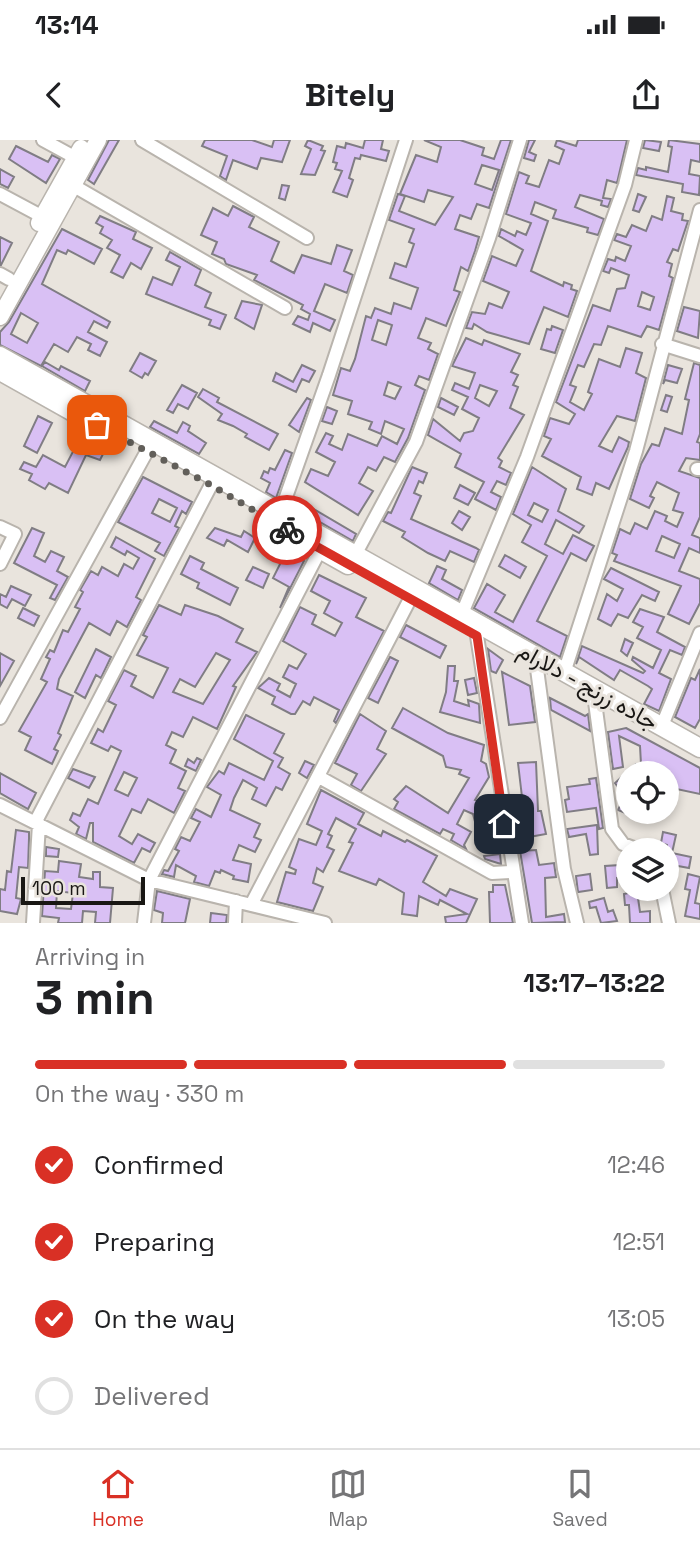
<!DOCTYPE html>
<meta charset="utf-8">
<style>
:root{--surface:#fff;--page:#f6f6f6;--text:#202124;--muted:#757577;--line:#e0e0e0;--accent:#d93025}
body{margin:0;font-family:"Space Grotesk",Vazirmatn,sans-serif;background:var(--page);color:var(--text);height:100vh;display:flex;flex-direction:column;font-size:26px;white-space:nowrap}
*{box-sizing:border-box;margin:0}
p{font-size:23px;color:var(--muted)}
.icon{flex:none;width:38px;height:38px;fill:none;stroke:currentColor;stroke-width:2;stroke-linecap:round;stroke-linejoin:round}
.map{position:relative;height:783px;overflow:hidden}
.sheet{display:flex;flex-direction:column;background:var(--surface);flex:1}
.sheet>*{flex:none}
.tools{position:absolute;left:616px;top:621px;display:grid;gap:14px}
.tools a{display:grid;place-items:center;width:63px;height:63px;border-radius:50%;background:var(--surface);box-shadow:0 4px 10px #0003;font-size:35px}
.scale{position:absolute;left:21px;bottom:18px;width:124px;box-sizing:border-box;padding-left:7px;border:4px solid #191714;border-top:0;font-size:19px;line-height:24px;white-space:nowrap;color:#191714;-webkit-text-stroke:5px #e9e4dd;paint-order:stroke}
.pin{position:absolute;display:grid;place-items:center;width:60px;height:60px;color:#fff;margin:-30px;border-radius:14px;box-shadow:0 4px 10px #0006}
.courier{position:absolute;display:grid;place-items:center;width:70px;height:70px;margin:-35px;border:5px solid #d93025;border-radius:50%;background:#fff;color:#222;box-shadow:0 2px 9px #0007}
.summary em{font-style:normal;font-weight:700}
.summary div{display:flex;flex-direction:column-reverse}
.summary{display:flex;align-items:center;justify-content:space-between;height:119px;padding:0 35px}
h1{font-size:46px;font-weight:700;line-height:52px}
.bar{display:grid;grid-template-columns:repeat(4,1fr);gap:10px 7px;align-content:center;height:84px;padding:0 35px}
.bar i{height:9px;border-radius:5px;background:var(--line)}
.bar .selected{background:var(--accent)}
.bar p{grid-column:span 4}
ol{padding:0 35px;list-style:none}
li{display:flex;align-items:center;gap:21px;height:77px}
li p{margin-inline-start:auto}
li .icon{padding:7px;border-radius:50%;background:var(--accent);color:#fff;stroke-width:4}
li:last-child{color:var(--muted)}
li i{width:38px;height:38px;border:4px solid var(--line);border-radius:50%}
.status{display:flex;justify-content:space-between;align-items:center;height:49px;padding:0 35px;background:var(--surface);direction:ltr}
.status svg{height:19px;fill:currentColor}
header{display:flex;justify-content:space-between;align-items:center;height:91px;padding:0 35px;background:var(--surface);font-size:32px;font-weight:700}
.tabs{display:flex;justify-content:space-around;align-items:center;height:98px;border-top:2px solid var(--line);background:var(--surface);font-size:19px;color:var(--muted)}
.tabs a{display:grid;justify-items:center;gap:4px}
.tabs .selected{color:var(--accent)}
.map>svg:first-child{display:block}
.building{fill:#d9c0f4;stroke:#807d84;stroke-width:2;fill-rule:evenodd}
.lines{fill:none;stroke-linecap:round;stroke-linejoin:round}
.minor-casing{stroke:#b9b4ad;stroke-width:16}
.major-casing{stroke:#b9b4ad;stroke-width:19}
.highway-casing{stroke:#b9b4ad;stroke-width:21}
.minor{stroke:#fff;stroke-width:12}
.major{stroke:#fff;stroke-width:16}
.highway{stroke:#fff;stroke-width:18}
.done{stroke:#625f5a;stroke-width:7;stroke-dasharray:0 12.6}
.route{stroke:#d93025;stroke-width:9}
.labels{text-anchor:middle;dominant-baseline:central;stroke-width:6;stroke-linejoin:round;paint-order:stroke}
.street-label{font-size:23px;fill:#191714;stroke:#e9e4dd}
</style>
<div class="status"><b>13:14</b><svg viewBox="0 0 49 12"><path d="M0 12V9h3v3zM5 12V6h3v6zM10 12V3h3v9zM15 12V0h3v12zM26 1h20v11H26zM47 4h2v5h-2z"/></svg></div>
<header><svg class="icon" aria-label="back" viewBox="0 0 24 24"><path d="M15 5l-7 7 7 7"/></svg>Bitely<svg class="icon" aria-label="share" viewBox="0 0 24 24"><path d="M12 15V3M7 8l5-5 5 5M5 13v7h14v-7"/></svg></header>
<div class="map">
<svg width="700" height="783" viewBox="0 0 700 783">
<rect width="100%" height="100%" fill="#e9e4dd"/>
<path class="building" d="M109,0H119L94,44L88,40Z
M205,0H252L272,7L274,0H290L282,22L261,18L257,29L233,20L226,40L220,36L227,16L202,6Z
M308,0L323,6L321,10L325,11L315,35L301,34L311,9L305,6Z
M365,0H383L381,9L389,11L386,21L361,15L360,19L355,18L349,38L353,40L347,57L333,52L342,31L335,29L337,23L333,22L337,6L345,8L346,3L363,8Z
M424,0H460L484,8L482,15L494,19L501,0H511L489,68L477,64L471,79L460,75L455,89L479,97L475,111L468,131L461,127L454,150L460,152L446,186L426,178L425,181L418,198L431,203L428,209L438,214L429,240L419,236L415,245L425,250L408,298L395,322L384,317L376,331L368,327L359,343L373,351L358,375L305,342L311,329L328,336L335,322L316,312L326,293L333,296L329,304L342,310L348,294L377,306L382,296L397,304L404,289L385,281L381,294L369,289L372,282L348,274L352,261L333,255L341,228L350,231L355,219L366,176L371,178L375,168L391,174L394,163L411,169L418,148L390,138L395,123L406,127L414,104L409,102L414,89L389,80L398,54L405,56L399,71L435,85L453,57L428,50L424,62L400,54L416,15L437,22L441,7ZM482,25L499,30L492,50L475,44ZM378,180L392,185L386,205L372,200ZM388,242L401,247L395,259L384,255Z
M529,0H535L529,12L536,15L534,21L524,18Z
M557,0L576,6L578,0H627L617,43L607,40L603,58L611,59L608,67L601,65L602,61L580,55L575,67L604,79L598,95L587,92L588,88L553,78L556,70L535,62L531,74L548,81L531,131L563,146L564,142L572,145L571,149L577,151L568,177L544,167L529,204L487,192L474,184L472,189L466,188L472,172L485,174L489,163L502,168L509,152L483,141L492,116L516,126L523,110L499,96L501,89L515,96L517,91L526,95L531,83L506,74L519,32L529,36L526,43L539,47L549,20L559,24L564,10L555,6Z
M645,0L661,2L659,11L643,8Z
M669,0L700,4V22L691,20L689,34L700,36L699,55L682,52L683,44L636,35L638,28L646,30V27L668,32L672,7L668,6Z
M16,6L48,22L52,15L60,19L46,43L9,19Z
M0,29L14,37L8,48L0,44Z
M282,45L289,46L285,60L279,58Z
M638,54L646,57L639,72L633,70Z
M667,56L674,58L671,71L683,74L682,80L688,81L678,111L673,109L667,122L672,124L669,136L673,138L659,190L647,186L641,197L608,186L601,205L594,204L584,227L578,225L570,245L576,247L570,262L584,270L592,254L588,252L599,219L620,227L626,208L642,213L636,233L646,238L635,281L617,276L599,306L612,312L619,297L629,302L628,307L609,349L596,343L592,355L577,349L581,337L542,316L551,299L544,296L550,278L569,284L575,274L556,262L593,165L610,171L617,149L625,148L629,135L611,128L609,133L603,131L608,119L615,121L616,117L625,121L631,106L614,100L617,94L626,97L632,85L646,91L652,76L662,80ZM642,152L654,157L650,170L638,166Z
M233,66L254,77L249,87L279,102L271,121L294,133L302,115L331,124L337,105L352,110L344,131L353,135L347,153L325,144L314,171L335,180L330,191L313,183L310,192L293,184L298,176L308,180L310,174L301,169L303,165L254,140L257,135L226,124L224,119L212,114L217,102L201,95L213,68L228,76Z
M100,76L136,92L133,99L152,108L141,129L131,123L123,138L111,132L120,115L107,108L112,100L100,93L103,87L96,83Z
M62,89L102,109L94,124L68,110L66,114L57,110L42,144L110,182L107,188L94,181L88,192L107,202L100,216L88,210L91,204L77,197L68,212L54,204L41,226L0,205V192L9,182ZM21,173L38,183L27,203L11,194Z
M0,97L12,103L1,125H0Z
M170,112L201,130L195,145L211,153L205,167L226,175L220,189L209,185L211,180L146,154L153,137L172,145L180,127L166,120Z
M242,161L262,165L254,189L235,178Z
M684,167L700,171L698,198L677,191Z
M552,186L563,190L555,213L541,209L547,189L551,190Z
M466,198L482,205L484,200L520,214L511,232L518,235L513,245L518,247L510,268L524,275L498,318L502,321L499,327L511,333L506,345L497,341L491,352L501,357L496,370L475,359L484,342L455,327L461,314L428,295L433,279L460,301L464,293L473,291L479,278L462,269L468,257L452,250L455,243L469,249L475,233L452,226ZM480,245L497,251L489,266L475,258Z
M140,213L156,221L148,235L145,233L142,238L130,231Z
M45,222L59,230L61,226L90,241L85,251L42,226Z
M694,223L700,225V294L697,302L700,303V320L686,318L679,331L700,338V377L692,395L700,398V413L689,408L679,431L700,439V463L689,484L668,474L681,446L614,421L617,415L612,413L620,389L630,394L635,383L647,389L655,371L667,376L665,381L677,387L683,373L673,370L679,353L657,342L650,356L654,358L649,368L630,359L641,324L652,304L659,306L665,288L682,294L689,260L685,259ZM662,396L680,404L674,418L656,411Z
M302,225L315,231L309,242L302,239L296,252L273,241L276,233L293,242Z
M668,225L682,229L677,243L665,240L663,244Z
M182,245L197,253L188,269L178,264L173,273L167,270Z
M203,249L219,258L217,262L278,294L269,310L245,297L247,294L233,286L218,280L222,274L198,257Z
M666,255L672,257L667,272L661,270Z
M307,258L311,260L299,292L289,285Z
M441,258L458,267L454,275L438,267Z
M327,267L337,271L332,284L322,281Z
M38,276L52,283L37,313L24,306Z
M154,281L177,293L183,282L190,286L188,291L206,303L199,314L150,287Z
M79,300L104,312L100,320L86,315L68,353L49,343L45,349L29,340L32,334L20,329L24,322L36,327L43,315L65,327Z
M285,310L292,313L276,358L266,352L270,343L261,338L264,331L268,333L270,328L275,330Z
M412,327L427,333L423,343L419,341L414,353L421,356L411,379L476,408L479,410L474,422L450,411L445,421L428,413L402,397L405,392L383,381L388,372L391,373Z
M532,327L566,349L558,371L584,386L579,393L556,380L545,404L563,414L573,395L594,406L586,421L571,413L537,481L567,496L560,517L474,468L487,444L505,455L495,472L513,482L547,416L522,402L531,385L513,374ZM534,363L548,370L542,382L528,375Z
M143,337L192,362L186,374L182,371L175,386L179,388L164,416L155,411L160,403L118,382ZM159,359L177,368L170,382L152,373Z
M460,345L475,353L468,365L454,358Z
M295,358L356,394L353,401L292,366Z
M459,371L470,377L462,390L452,383Z
M32,388L44,393L34,416L45,422L51,411L64,417L57,431L68,437L55,460L50,458L57,445L14,423Z
M215,388L241,397L244,391L255,398L248,412L227,400L224,406L207,398Z
M116,397L155,419L136,457L141,460L127,487L117,481L110,495L89,483L59,539L57,549L73,556L58,593L61,595L54,609L58,611L52,624L25,610L31,597L19,591L47,542L41,539L50,519L46,517L50,510L54,512L63,490L68,492L80,469L75,467L83,452L80,450L91,431L98,435L102,427L118,436L124,424L133,429L139,418L127,411L125,415L111,407Z
M286,412L304,421L280,468L289,447L273,438Z
M505,415L526,427L520,438L499,426Z
M190,416L204,423L201,429L238,448L230,465L197,448L199,443L181,434Z
M437,426L446,430L442,439L462,450L458,460L429,443Z
M253,427L269,434L263,448L246,440Z
M611,428L659,452L655,461L642,455L628,478L618,474L611,486L598,479L607,454L617,461L623,449L604,439Z
M319,435L366,458L356,477L384,491L336,583L334,581L339,570L314,557L310,565L303,561L295,574H291L272,564L275,557L258,548L269,538L280,544L277,550L290,557L296,544L283,537L289,525L297,529L306,514L283,501L300,467L316,475L312,484L335,496L342,483L324,473L330,461L311,451Z
M11,446L31,455L25,466L12,459L7,468L0,464V454L6,457Z
M159,465L181,475L185,465L218,476L243,489L236,502L257,512L233,546L236,547L217,589L193,577L183,597L172,592L166,605L176,610L170,623L186,631L178,648L185,651L174,673L148,659L141,673L132,669L119,696L132,704L138,694L155,703L150,712L142,708L134,723L93,702V683H90L86,699L76,694L79,687L70,680L73,673L80,676L88,659L98,664L121,611L111,606L108,611L91,603L98,589L103,592L116,565L108,561L124,530L136,536L131,546L153,558L168,528L137,515L147,497L143,495ZM216,513L230,520L203,564L173,552L180,539L195,547ZM124,632L137,638L128,656L115,650Z
M23,468L39,476L34,486L18,478Z
M640,469L664,477L657,492L685,507L682,515L670,510L659,533L671,539L659,571L644,564L652,549L648,546L620,530L614,540L579,517L576,524L582,506L643,533L645,531L632,520L633,517L653,528L661,510L637,498L643,487L633,482Z
M406,485L446,506L440,518L400,497Z
M625,499L633,503L627,516L621,511Z
M96,509L111,517L101,538L96,535L85,558L75,552Z
M488,509L503,520L496,533L491,531Z
M0,513L14,521L0,546Z
M390,517L398,521L378,563L368,558Z
M448,526H455L454,541H458L454,561L469,566L468,560L479,564L480,583L440,572L446,552Z
M700,529V579L695,588L675,577L691,538L695,540Z
M502,532L530,546L535,582L509,585Z
M474,538L477,553L468,555L465,540Z
M550,558L585,576L588,574L590,591L551,570Z
M403,568L448,593L484,605L481,621L486,624L489,637L475,660L492,666L499,703L487,705L484,696L479,697L473,674L464,670L457,684L471,692L464,705L466,709L451,700L454,694L443,689L440,694L394,669L398,662L394,659L406,646L448,673L469,638L459,634L461,630L446,627L443,616L392,588Z
M360,574L386,591L377,609L386,614L361,651L351,645L357,634L335,623Z
M246,575L284,594L274,613L283,618L278,627L290,634L282,650L276,647L266,666L252,659L257,648L243,640L234,658L230,670L260,684L254,697L261,700L255,712L239,705L233,720L251,724L248,742L233,739L234,736L221,730L220,733L215,731L209,746L194,742L196,736L176,725L174,737L162,734L164,730L168,731L175,718L179,711L175,709L181,697L190,701L200,682L191,678L196,669L211,677L221,655L207,647L219,631L224,634L229,623L264,640L273,621L234,599Z
M626,588L700,628V654L667,647V634H628V674L618,670L625,656L615,643L636,624H641L640,606L619,596L623,627L613,629L608,592Z
M197,618L201,620L196,631L185,626L188,619L194,623Z
M305,621L314,625L307,638L299,633Z
M536,622L538,671H541L546,694L518,699L513,658L522,657L518,623Z
M73,629L95,637L89,648L68,638Z
M0,633L36,653L28,669L0,653Z
M596,638L603,688L599,689L596,668L567,672L565,660L569,659L567,647L590,644L589,639Z
M321,650L364,673L358,684L381,696L383,691L405,702L407,700L437,716L423,742L446,756L450,749L477,759L466,783H446L445,777L467,774L440,760L438,765L419,756L417,776L402,774L404,753L379,739L376,745L339,731L353,703L349,702L356,689L336,678L328,694L332,696L327,707L334,710L323,732L317,728L313,743L323,747L313,771L277,762L286,732L295,734L296,730L289,727L299,699L316,705L322,691L307,684Z
M597,685L598,714L590,715L586,694L569,697L567,689Z
M16,690L29,692V698L28,728L19,727L16,758L21,759L17,774L0,771V749L5,750L7,731L11,732Z
M663,692L676,695L672,713L691,717L689,728L667,724V705L661,703Z
M46,707L59,709L58,717L46,716Z
M536,710L539,725L554,723L556,737L545,738L546,777L564,774L565,782L532,783L520,711Z
M500,714L501,724L485,719L484,716Z
M628,719V737L617,738V747L607,748L605,726L620,725L619,720Z
M59,721L81,724L79,737L93,739V732H100V747L113,748L110,783H95L96,772L83,771L82,783H58L59,778L42,776L45,731L58,732ZM57,751L73,753L71,769L56,768Z
M590,734L592,750L578,752L576,736Z
M688,734L700,737L695,763L700,764V779L685,776L690,750L685,749Z
M493,745H505L513,783H490L489,752H493Z
M157,751L190,759L185,783H162L163,773L154,770Z
M637,751L640,772L650,771V783H630L629,765H625L624,754Z
M604,758L608,772L613,770L617,781L601,783L596,767L590,768L589,762Z
M211,773L227,775L226,783H210Z"/>
<g class="lines">
<g class="minor-casing">
<path id="minor" d="M43,0L76,18
M142,0L307,98
M74,46L285,168
M0,54L43,77
M0,134L9,139
M662,204L700,216
M697,329H700
M280,374L329,235L406,0
M0,387L15,394L0,424
M355,415L416,302L489,98L520,0
M461,476L527,317L625,45L636,0
M477,496L522,783
M537,529L564,729L577,783
M564,533L636,311L700,70
M595,562L612,689L623,704L639,710
M0,578L146,313
M661,588L700,493
M319,637L492,733L512,732
M0,665L149,740L325,783
M36,681L211,345
M662,749L669,783
M251,765L410,459
M33,783L39,684
M144,783L149,740L320,410
M235,783L236,761"/>
</g>
<g class="major-casing">
<path id="major" d="M39,83L81,8
M0,177L98,0"/>
</g>
<g class="highway-casing">
<path id="highway" d="M0,216L700,608
M0,231L73,272
M300,398L348,425"/>
</g>
<use href="#minor" class="minor"/>
<use href="#major" class="major"/>
<use href="#highway" class="highway"/>
</g>
<g class="lines">
<path class="done" d="M97,285L211,345L287,390"/>
<path class="route" d="M287,390L477,496L504,684"/>
</g>
<g class="labels">
<g class="street-label">
<text transform="translate(588 546) rotate(29)">جاده زرنج - دلارام</text>
</g>
</g>
</svg>
<div class="tools">
<a><svg class="icon" aria-label="locate" viewBox="0 0 24 24"><circle cx="12" cy="12" r="6"/><path d="M12 2v4M12 18v4M2 12h4M18 12h4"/></svg></a>
<a><svg class="icon" aria-label="layers" viewBox="0 0 24 24"><path d="M12 4l9 5-9 5-9-5zM3 14l9 5 9-5"/></svg></a>
</div>
<div class="scale">100 m</div>
<div class="pin" style="left:97px;top:285px;background:#ea580c"><svg class="icon" aria-label="bag" viewBox="0 0 24 24"><path d="M5 8h14l-1 12H6zM9 8a3 3 0 0 1 6 0"/></svg></div>
<div class="pin" style="left:504px;top:684px;background:#1f2937"><svg class="icon" aria-label="home" viewBox="0 0 24 24"><path d="M3 11l9-7 9 7M6 9v11h12V9"/></svg></div>
<div class="courier" style="left:287px;top:390px"><svg class="icon" aria-label="bike" viewBox="0 0 24 24"><circle cx="6" cy="16" r="4"/><circle cx="18" cy="16" r="4"/><path d="M6 16l4-8h5l3 8M10 8l3 8H6M13 5h3"/></svg></div>
</div>
<section class="sheet">
<div class="summary"><div><h1>3 min</h1><p>Arriving in</p></div><em>13:17–13:22</em></div>
<div class="bar"><i class="selected"></i><i class="selected"></i><i class="selected"></i><i></i><p>On the way · 330 m</p></div>
<ol>
<li><svg class="icon" aria-label="check" viewBox="0 0 24 24"><path d="M5 12l5 5 9-10"/></svg>Confirmed<p>12:46</p></li>
<li><svg class="icon" aria-label="check" viewBox="0 0 24 24"><path d="M5 12l5 5 9-10"/></svg>Preparing<p>12:51</p></li>
<li><svg class="icon" aria-label="check" viewBox="0 0 24 24"><path d="M5 12l5 5 9-10"/></svg>On the way<p>13:05</p></li>
<li><i></i>Delivered</li>
</ol>
</section>
<nav class="tabs">
<a class="selected"><svg class="icon" aria-label="home" viewBox="0 0 24 24"><path d="M3 11l9-7 9 7M6 9v11h12V9"/></svg>Home</a>
<a><svg class="icon" aria-label="map" viewBox="0 0 24 24"><path d="M3 6l6-2 6 2 6-2v14l-6 2-6-2-6 2zM9 4v14M15 6v14"/></svg>Map</a>
<a><svg class="icon" aria-label="saved" viewBox="0 0 24 24"><path d="M7 4h10v16l-5-4-5 4z"/></svg>Saved</a>
</nav>
